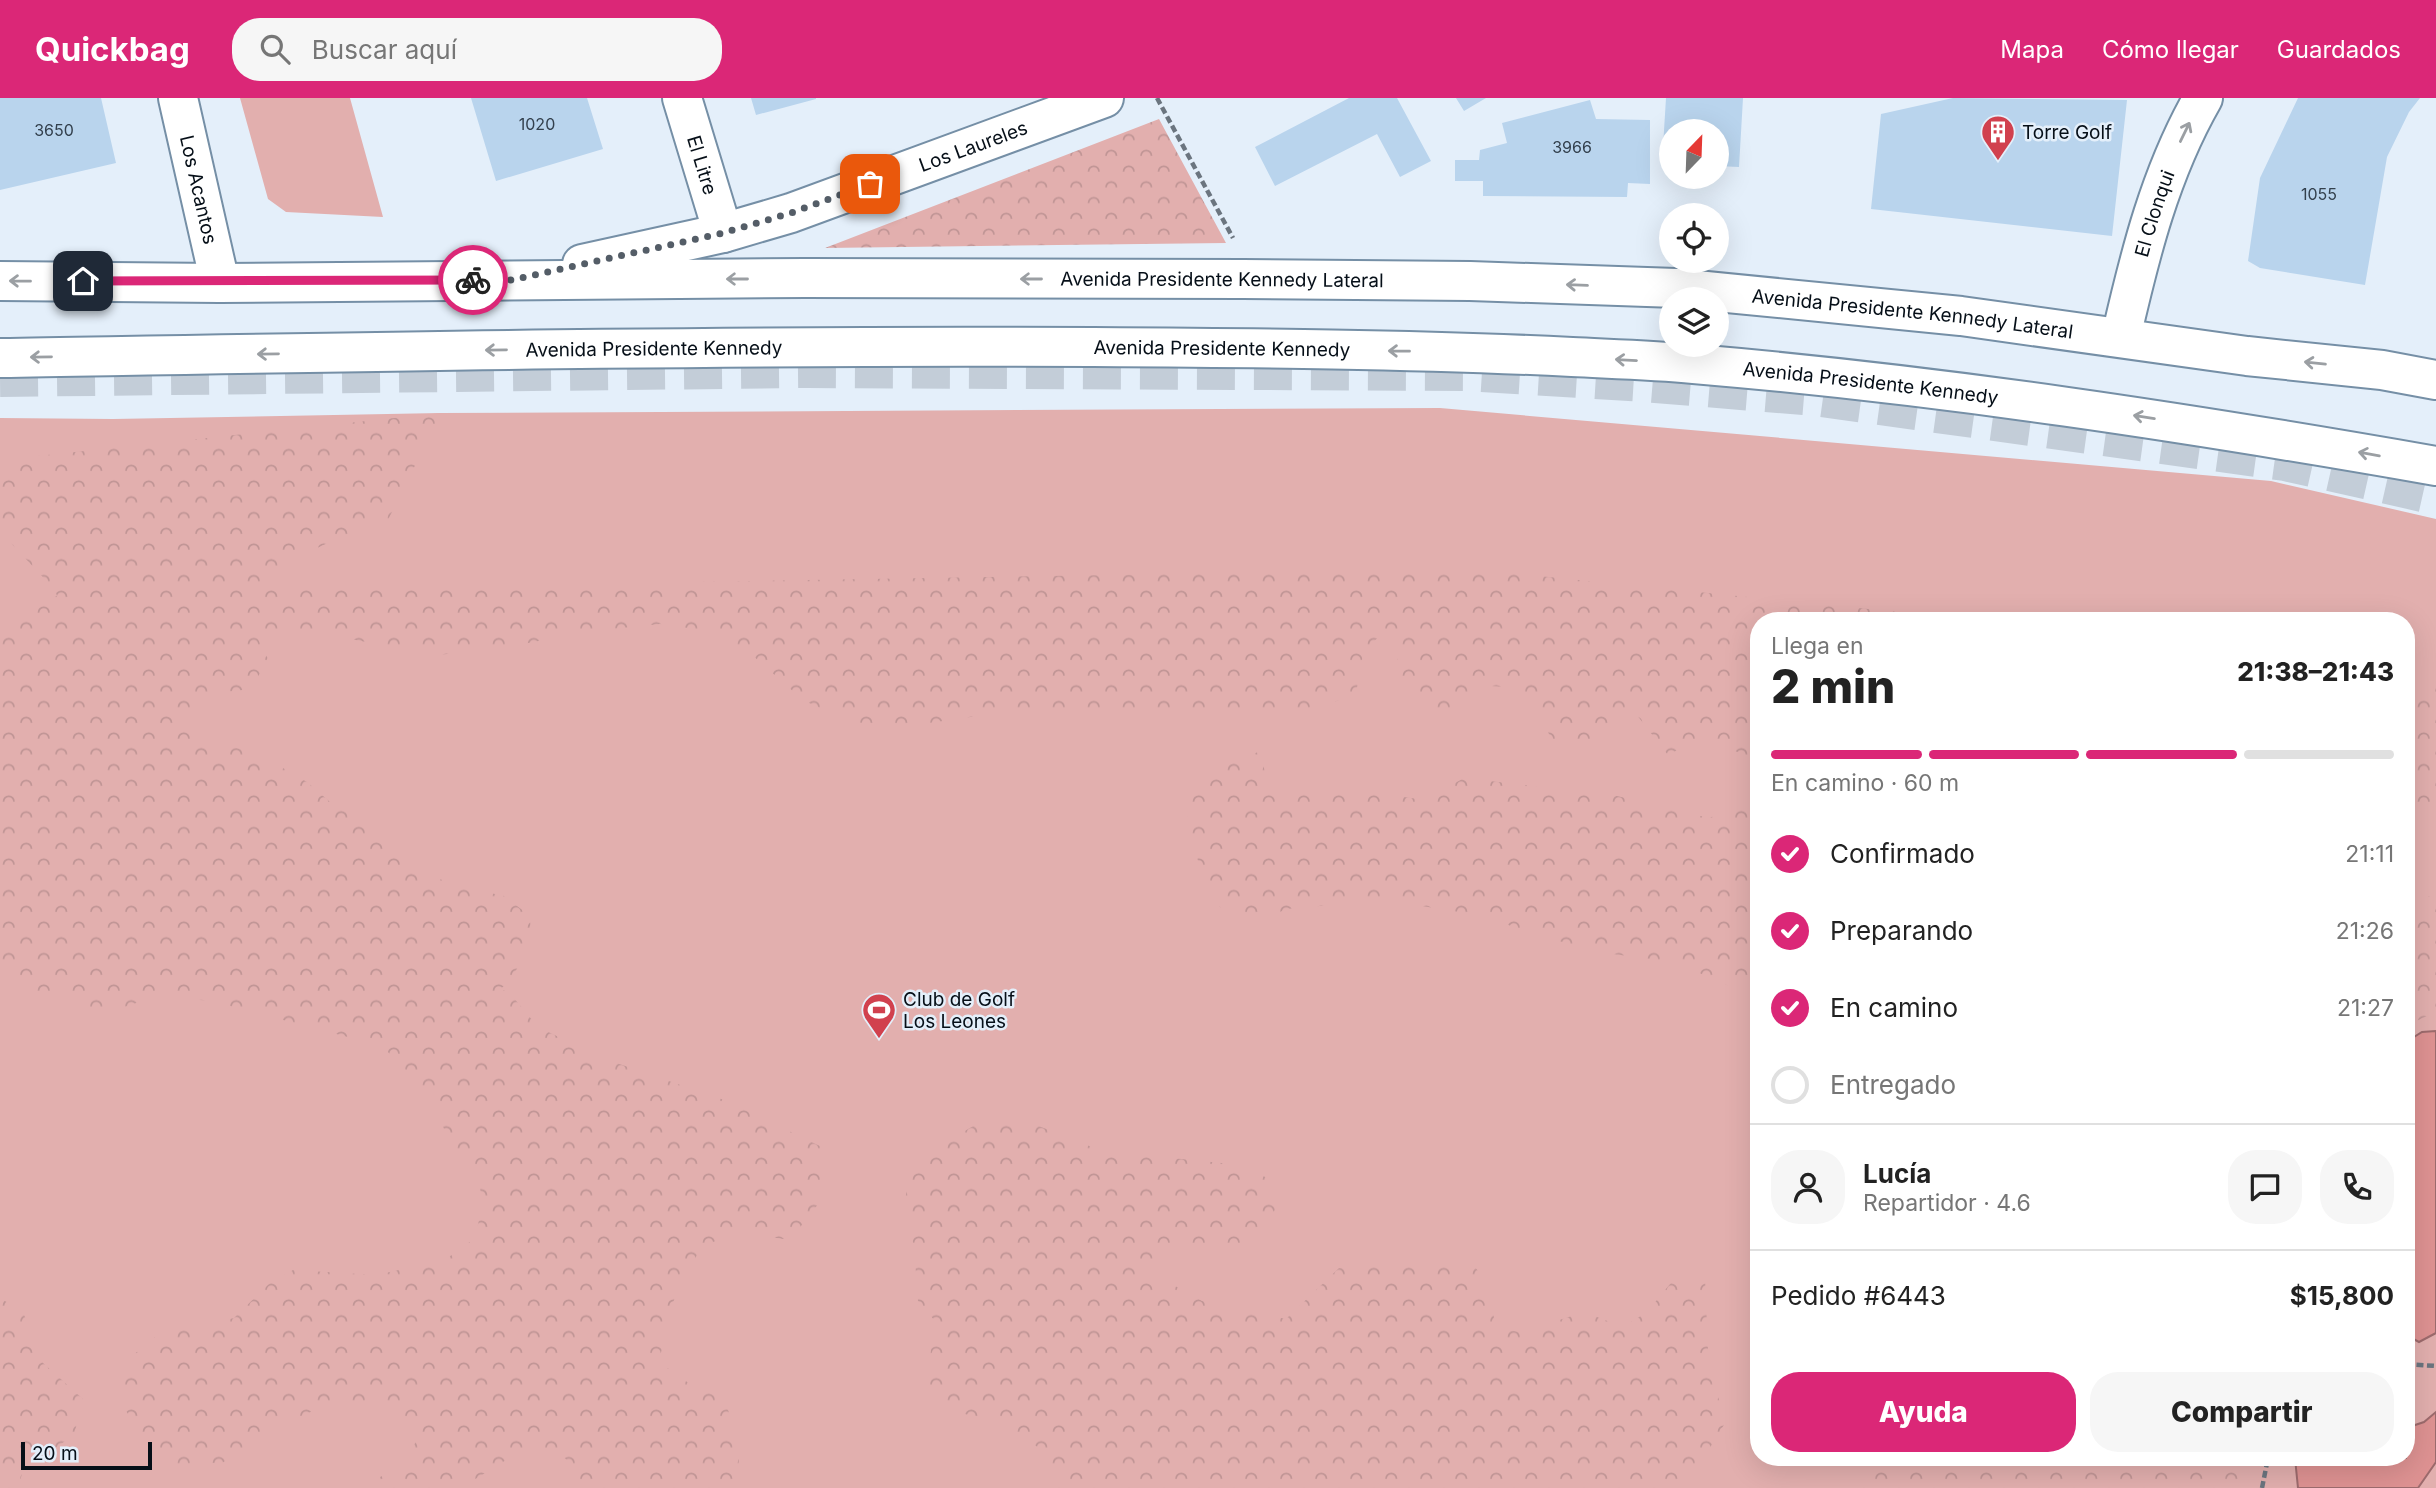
<!DOCTYPE html>
<html lang="es">
<meta charset="utf-8">
<style>
:root{--surface:#fff;--page:#f6f6f6;--text:#222;--muted:#767676;--line:#e0e0e0;--accent:#db2777}
body{margin:0;font-family:Inter,sans-serif;background:var(--page);color:var(--text);height:100vh;display:flex;flex-direction:column;font-size:26px;white-space:nowrap}
*{box-sizing:border-box;margin:0}
p{font-size:23px;color:var(--muted)}
.icon{flex:none;width:38px;height:38px;fill:none;stroke:currentColor;stroke-width:2;stroke-linecap:round;stroke-linejoin:round}
.map{position:relative;flex:1;overflow:hidden}
.side{position:absolute;left:1750px;top:514px;width:665px;height:854px;display:flex;flex-direction:column;background:var(--surface);border-radius:28px;box-shadow:0 7px 28px #0002}
.side>*{flex:none}
.needle{width:46px;rotate:23deg}
.fabs{position:absolute;left:1659px;top:21px;display:grid;gap:14px}
.fabs a{display:grid;place-items:center;width:70px;height:70px;border-radius:50%;background:var(--surface);box-shadow:0 7px 28px #0002;font-size:35px}
.scale{position:absolute;left:21px;bottom:18px;width:131px;box-sizing:border-box;padding-left:7px;border:4px solid #060f18;border-top:0;font-size:19px;line-height:24px;white-space:nowrap;color:#060f18;-webkit-text-stroke:5px #e4effa;paint-order:stroke}
.pin{position:absolute;display:grid;place-items:center;width:60px;height:60px;color:#fff;margin:-30px;border-radius:14px;box-shadow:0 4px 10px #0006}
.courier{position:absolute;display:grid;place-items:center;width:70px;height:70px;margin:-35px;border:5px solid #db2777;border-radius:50%;background:#fff;color:#222;box-shadow:0 2px 9px #0007}
.overview em{font-style:normal;font-weight:800}
.overview div{display:flex;flex-direction:column-reverse}
.overview{display:flex;align-items:center;justify-content:space-between;height:119px;padding:0 21px}
h1{font-size:46px;font-weight:800;line-height:52px}
.bar{display:grid;grid-template-columns:repeat(4,1fr);gap:10px 7px;align-content:center;height:84px;padding:0 21px}
.bar i{height:9px;border-radius:5px;background:var(--line)}
.bar .active{background:var(--accent)}
.bar p{grid-column:span 4}
.line{display:flex;align-items:center;gap:18px;padding:0 21px;border-top:2px solid var(--line)}
.line div{flex:1}
.round{display:grid;place-items:center;flex:none;width:74px;height:74px;border-radius:28px;background:var(--page)}
ol{padding:0 21px;list-style:none}
li{display:flex;align-items:center;gap:21px;height:77px}
li p{margin-inline-start:auto}
li .icon{padding:7px;border-radius:50%;background:var(--accent);color:#fff;stroke-width:4}
li:last-child{color:var(--muted)}
li i{width:38px;height:38px;border:4px solid var(--line);border-radius:50%}
.action{display:flex;gap:14px;margin-top:auto;padding:14px 21px}
.action a{flex:1;height:80px;border-radius:28px;background:var(--accent);color:#fff;font-size:28px;font-weight:800;line-height:80px;text-align:center}
.action a+a{background:var(--page);color:var(--text)}
header{display:flex;align-items:center;gap:42px;box-sizing:border-box;height:98px;padding:0 35px;background:var(--accent);color:#fff}
header strong{font-size:33px}
nav{display:flex;gap:38px;margin-inline-start:auto;font-size:24px}
.search{width:490px;height:63px;background:var(--page);display:flex;align-items:center;gap:18px;box-sizing:border-box;padding:0 24px;border-radius:28px;color:var(--muted);font-size:26px}
.map>svg:first-child{display:block}
.grass{fill:#e2afae;fill-rule:evenodd}
.forest{fill:url(#forest-crowns)}
.water{fill:#de9292;stroke:#9d6b6d;stroke-width:2}
.building{fill:#b9d4ed}
.lines{fill:none;stroke-linecap:round;stroke-linejoin:round}
.highway-tunnel{stroke:#c3cdd8;stroke-width:38;stroke-dasharray:38 19;stroke-linecap:butt}
.minor-casing{stroke:#758fa6;stroke-width:42}
.major-casing{stroke:#758fa6;stroke-width:42}
.highway-casing{stroke:#758fa6;stroke-width:42}
.path{stroke:#6b757f;stroke-width:4.5;stroke-dasharray:7 3.5;stroke-linecap:butt}
.minor{stroke:#fff;stroke-width:38}
.major{stroke:#fff;stroke-width:38}
.highway{stroke:#fff;stroke-width:38}
.oneway{stroke:#9b9fa3}
.done{stroke:#545d67;stroke-width:7;stroke-dasharray:0 12.6}
.route{stroke:#db2777;stroke-width:9}
.labels{text-anchor:middle;dominant-baseline:central;stroke-width:5;stroke-linejoin:round;paint-order:stroke}
.number-label{font-size:16px;fill:#33404d}
.poi-label{font-size:19px;fill:#060f18;stroke:#e4effa;text-anchor:start}
.street-label{font-size:19px;fill:#060f18;stroke:#e4effa}
</style>
<header>
<strong>Quickbag</strong>
<div class="search"><svg class="icon" aria-label="search" viewBox="0 0 24 24"><circle cx="10" cy="10" r="6"/><path d="M15 15l6 6"/></svg>Buscar aquí</div>
<nav><a>Mapa</a><a>Cómo llegar</a><a>Guardados</a></nav>
</header>
<div class="map">
<svg width="2436" height="1390" viewBox="0 0 2436 1390">
<defs>
<pattern id="forest-crowns" width="20" height="18" patternUnits="userSpaceOnUse" patternTransform="scale(1.75)"><rect width="20" height="18" fill="#e2afae"/><path d="M2 6a3 3 0 1 1 6 0M12 15a3 3 0 1 1 6 0" fill="none" stroke="#c09595"/></pattern>
</defs>
<rect width="100%" height="100%" fill="#e4effa"/>
<path class="grass" d="M240,0H350L383,119L286,114L268,101Z
M1440,310L2271,383L2436,421V1390H0V320L113,321L441,315ZM1759,523H2406V1360H1759Z"/>
<path class="forest" d="M1159,21L1226,145L825,150Z
M441,315L387,424C342,438 296,452 266,491L1468,471L1988,523H1759V662L1700,640L1668,657L1633,612L1600,642L1552,641L1522,590L1490,588L1459,614L1420,610L1399,587L1397,558L1381,537L1364,552L1356,595L1322,609L1199,618L1011,613L909,628L849,624L803,602L751,556L709,533L660,526L584,534L487,553L434,557L319,535L256,532L258,541L268,561L251,591L225,594L193,623L197,640L257,655L307,684L338,711L372,723L420,774L459,788L504,798L530,818L531,850L506,887L498,892L508,893L538,929L602,960L727,1003L826,1051L819,1105L790,1142L745,1135L702,1147L671,1208L659,1264L690,1286L725,1302L740,1351L736,1390H577L581,1375L557,1353L514,1357L461,1390H359L405,1366L419,1337L388,1311L338,1302L292,1322L222,1365L174,1366L148,1353L123,1307L126,1263L156,1238L234,1220L270,1185L293,1172L377,1177L446,1161L474,1141L484,1104L476,1078L449,1045L433,1000L382,948L211,903L156,898L99,918L66,897H34L0,879V535L32,507L57,498L55,492L8,442H0V362Z
M2406,576L2436,583V712L2406,716Z
M1258,654L1275,700L1300,695L1368,694L1425,702L1464,680L1617,698L1709,720L1743,706L1759,709V897L1727,887L1674,864L1605,855L1528,835L1489,819L1416,807H1331L1286,811L1248,830L1206,798L1185,706L1220,670Z
M2427,798L2436,799V917H2429L2406,928V805Z
M985,1021L1026,1023L1102,1053L1231,1066L1268,1080L1280,1099L1261,1146L1239,1149L1161,1148L1152,1175L1202,1203L1286,1221L1339,1170L1406,1161L1473,1167L1486,1182L1496,1229L1537,1238L1553,1224L1584,1214L1623,1229L1647,1214L1675,1180H1705L1709,1276L1727,1322L1685,1390H1051L1039,1350L1001,1324L933,1309L926,1288L935,1223L918,1203L914,1148L903,1111L910,1078L948,1043Z
M0,1200L23,1214L43,1265L83,1301L74,1337L23,1372L18,1390H0Z
M1904,1360H2258L2247,1390H1835Z"/>
<path class="water" d="M2436,933V1235L2419,1244L2406,1237V944L2422,934Z
M2436,1314V1364L2418,1390H2298L2295,1360H2406V1330L2424,1324Z"/>
<path class="building" d="M0,0H101L116,65L0,92Z
M471,0H587L603,51L496,83Z
M751,0H816V1L756,17Z
M1349,0H1397L1431,63L1400,79L1377,36L1275,88L1255,49Z
M1456,0H1486L1464,13Z
M1666,0H1743L1739,69L1717,68V33H1671V65H1662Z
M1953,0L2127,2L2112,138L1871,111L1881,16Z
M2298,0H2420L2409,14L2387,59L2365,187L2260,170L2248,163L2260,80Z
M1590,2L1596,21L1650,22V86L1628,85L1627,99L1483,98V83H1455V62H1479L1480,52L1507,45L1502,25Z"/>
<g class="lines">
<path class="highway-tunnel" d="M0,280L808,271L1467,274L1644,285L1814,299L2285,364L2436,398"/>
<g class="minor-casing">
<g id="minor">
<path id="s1" d="M178,0L220,185"/>
<path id="s2" d="M682,0L723,135L791,115L1104,0"/>
<path id="s3" d="M2121,239C2140,156 2160,75 2203,0"/>
</g>
</g>
<g class="major-casing">
<g id="major">
<path d="M582,166L723,135"/>
<path id="s4" d="M0,183L220,185L805,180L1243,181L1470,183L1676,190L1961,218L2247,258L2382,272L2436,282"/>
</g>
</g>
<g class="highway-casing">
<g id="highway">
<path id="s5" d="M0,260C364,254 728,247 1093,249C1252,250 1412,251 1572,259C1612,261 1653,262 1694,266C1943,287 2190,325 2436,368"/>
</g>
</g>
<path class="path" d="M1157,0L1233,140
M2406,1266L2436,1268
M2262,1390L2268,1360"/>
<use href="#minor" class="minor"/>
<use href="#major" class="major"/>
<use href="#highway" class="highway"/>
</g>
<defs><path id="oneway-shaft" d="M-6 0H5M1.5-3L5.5 0L1.5 3" fill="none" stroke-width="1.6" stroke-linecap="round" stroke-linejoin="round" transform="scale(1.75)"/></defs>
<g class="oneway">
<use href="#oneway-shaft" transform="translate(2185 34) rotate(-64)"/>
<use href="#oneway-shaft" transform="translate(737 181) rotate(180)"/>
<use href="#oneway-shaft" transform="translate(1031 181) rotate(180)"/>
<use href="#oneway-shaft" transform="translate(20 183) rotate(-179)"/>
<use href="#oneway-shaft" transform="translate(1577 187) rotate(-178)"/>
<use href="#oneway-shaft" transform="translate(496 252) rotate(179)"/>
<use href="#oneway-shaft" transform="translate(1399 253) rotate(-179)"/>
<use href="#oneway-shaft" transform="translate(268 256) rotate(179)"/>
<use href="#oneway-shaft" transform="translate(41 259) rotate(179)"/>
<use href="#oneway-shaft" transform="translate(1626 262) rotate(-177)"/>
<use href="#oneway-shaft" transform="translate(2315 265) rotate(-174)"/>
<use href="#oneway-shaft" transform="translate(2144 319) rotate(-171)"/>
<use href="#oneway-shaft" transform="translate(2369 356) rotate(-170)"/>
</g>
<g class="lines">
<path class="done" d="M473,182H512L723,135L791,115L870,86"/>
<path class="route" d="M83,183L473,182"/>
</g>
<defs>
<g id="building-pin" transform="scale(1.75)"><path d="M0 17L-7.5 6A9.5 9.5 0 1 1 7.5 6Z" fill="#d1414e" stroke="#e4effa"/><path d="M-4-6H4V6H1V3H-1V6H-4ZM-2.5-4.3h1.7v1.8h-1.7ZM.8-4.3h1.7v1.8H.8ZM-2.5-1h1.7V.8h-1.7ZM.8-1h1.7V.8H.8Z" fill="#fff"/></g>
<g id="stadium-pin" transform="scale(1.75)"><path d="M0 17L-7.5 6A9.5 9.5 0 1 1 7.5 6Z" fill="#d1414e" stroke="#e4effa"/><path d="M0-5a6.5 5 0 1 0 0 10a6.5 5 0 1 0 0-10ZM-3.5-1.8h7v3.6h-7Z" fill="#fff"/></g>
</defs>
<g fill-rule="evenodd">
<use href="#building-pin" x="1998" y="34"/>
<use href="#stadium-pin" x="879" y="912"/>
</g>
<g class="labels">
<g class="number-label">
<text x="537" y="26">1020</text>
<text x="54" y="32">3650</text>
<text x="1572" y="49">3966</text>
<text x="2319" y="96">1055</text>
</g>
<g class="poi-label">
<text x="2022" y="34">Torre Golf</text>
<text x="903" y="901">Club de Golf<tspan x="903" dy="22">Los Leones</tspan></text>
</g>
<g class="street-label">
<text stroke="none"><textPath href="#s2" startOffset="406">Los Laureles</textPath></text>
<text stroke="none"><textPath href="#s2" startOffset="70">El Litre</textPath></text>
<text stroke="none"><textPath href="#s1" startOffset="94">Los Acantos</textPath></text>
<text stroke="none"><textPath href="#s3" startOffset="128">El Clonqui</textPath></text>
<text stroke="none"><textPath href="#s4" startOffset="1222">Avenida Presidente Kennedy Lateral</textPath></text>
<text stroke="none"><textPath href="#s4" startOffset="1914">Avenida Presidente Kennedy Lateral</textPath></text>
<text stroke="none"><textPath href="#s5" startOffset="654">Avenida Presidente Kennedy</textPath></text>
<text stroke="none"><textPath href="#s5" startOffset="1222">Avenida Presidente Kennedy</textPath></text>
<text stroke="none"><textPath href="#s5" startOffset="1872">Avenida Presidente Kennedy</textPath></text>
</g>
</g>
</svg>
<div class="fabs">
<a><svg class="needle" viewBox="-14 -14 28 28"><path d="M0-13l5 13h-10z" fill="#e53935"/><path d="M0 13l5-13h-10z" fill="#767676"/></svg></a>
<a><svg class="icon" aria-label="locate" viewBox="0 0 24 24"><circle cx="12" cy="12" r="6"/><path d="M12 2v4M12 18v4M2 12h4M18 12h4"/></svg></a>
<a><svg class="icon" aria-label="layers" viewBox="0 0 24 24"><path d="M12 4l9 5-9 5-9-5zM3 14l9 5 9-5"/></svg></a>
</div>
<div class="scale">20 m</div>
<div class="pin" style="left:870px;top:86px;background:#ea580c"><svg class="icon" aria-label="bag" viewBox="0 0 24 24"><path d="M5 8h14l-1 12H6zM9 8a3 3 0 0 1 6 0"/></svg></div>
<div class="pin" style="left:83px;top:183px;background:#1f2937"><svg class="icon" aria-label="home" viewBox="0 0 24 24"><path d="M3 11l9-7 9 7M6 9v11h12V9"/></svg></div>
<div class="courier" style="left:473px;top:182px"><svg class="icon" aria-label="bike" viewBox="0 0 24 24"><circle cx="6" cy="16" r="4"/><circle cx="18" cy="16" r="4"/><path d="M6 16l4-8h5l3 8M10 8l3 8H6M13 5h3"/></svg></div>
<section class="side">
<div class="overview"><div><h1>2 min</h1><p>Llega en</p></div><em>21:38–21:43</em></div>
<div class="bar"><i class="active"></i><i class="active"></i><i class="active"></i><i></i><p>En camino · 60 m</p></div>
<ol>
<li><svg class="icon" aria-label="check" viewBox="0 0 24 24"><path d="M5 12l5 5 9-10"/></svg>Confirmado<p>21:11</p></li>
<li><svg class="icon" aria-label="check" viewBox="0 0 24 24"><path d="M5 12l5 5 9-10"/></svg>Preparando<p>21:26</p></li>
<li><svg class="icon" aria-label="check" viewBox="0 0 24 24"><path d="M5 12l5 5 9-10"/></svg>En camino<p>21:27</p></li>
<li><i></i>Entregado</li>
</ol>
<div class="line" style="height:126px"><a class="round"><svg class="icon" aria-label="person" viewBox="0 0 24 24"><circle cx="12" cy="8" r="4"/><path d="M4 21q1-7 8-7t8 7"/></svg></a><div><b>Lucía</b><p>Repartidor · 4.6</p></div><a class="round"><svg class="icon" aria-label="chat" viewBox="0 0 24 24"><path d="M4 5h16v11H9l-5 4z"/></svg></a><a class="round"><svg class="icon" aria-label="phone" viewBox="0 0 24 24"><path d="M5 4h4l2 5-3 2q2 4 5 5l2-3 5 2v4C11 20 4 13 5 4z"/></svg></a></div>
<div class="line" style="height:91px"><div>Pedido #6443</div><b>$15,800</b></div>
<div class="action"><a>Ayuda</a><a>Compartir</a></div>
</section>
</div>
